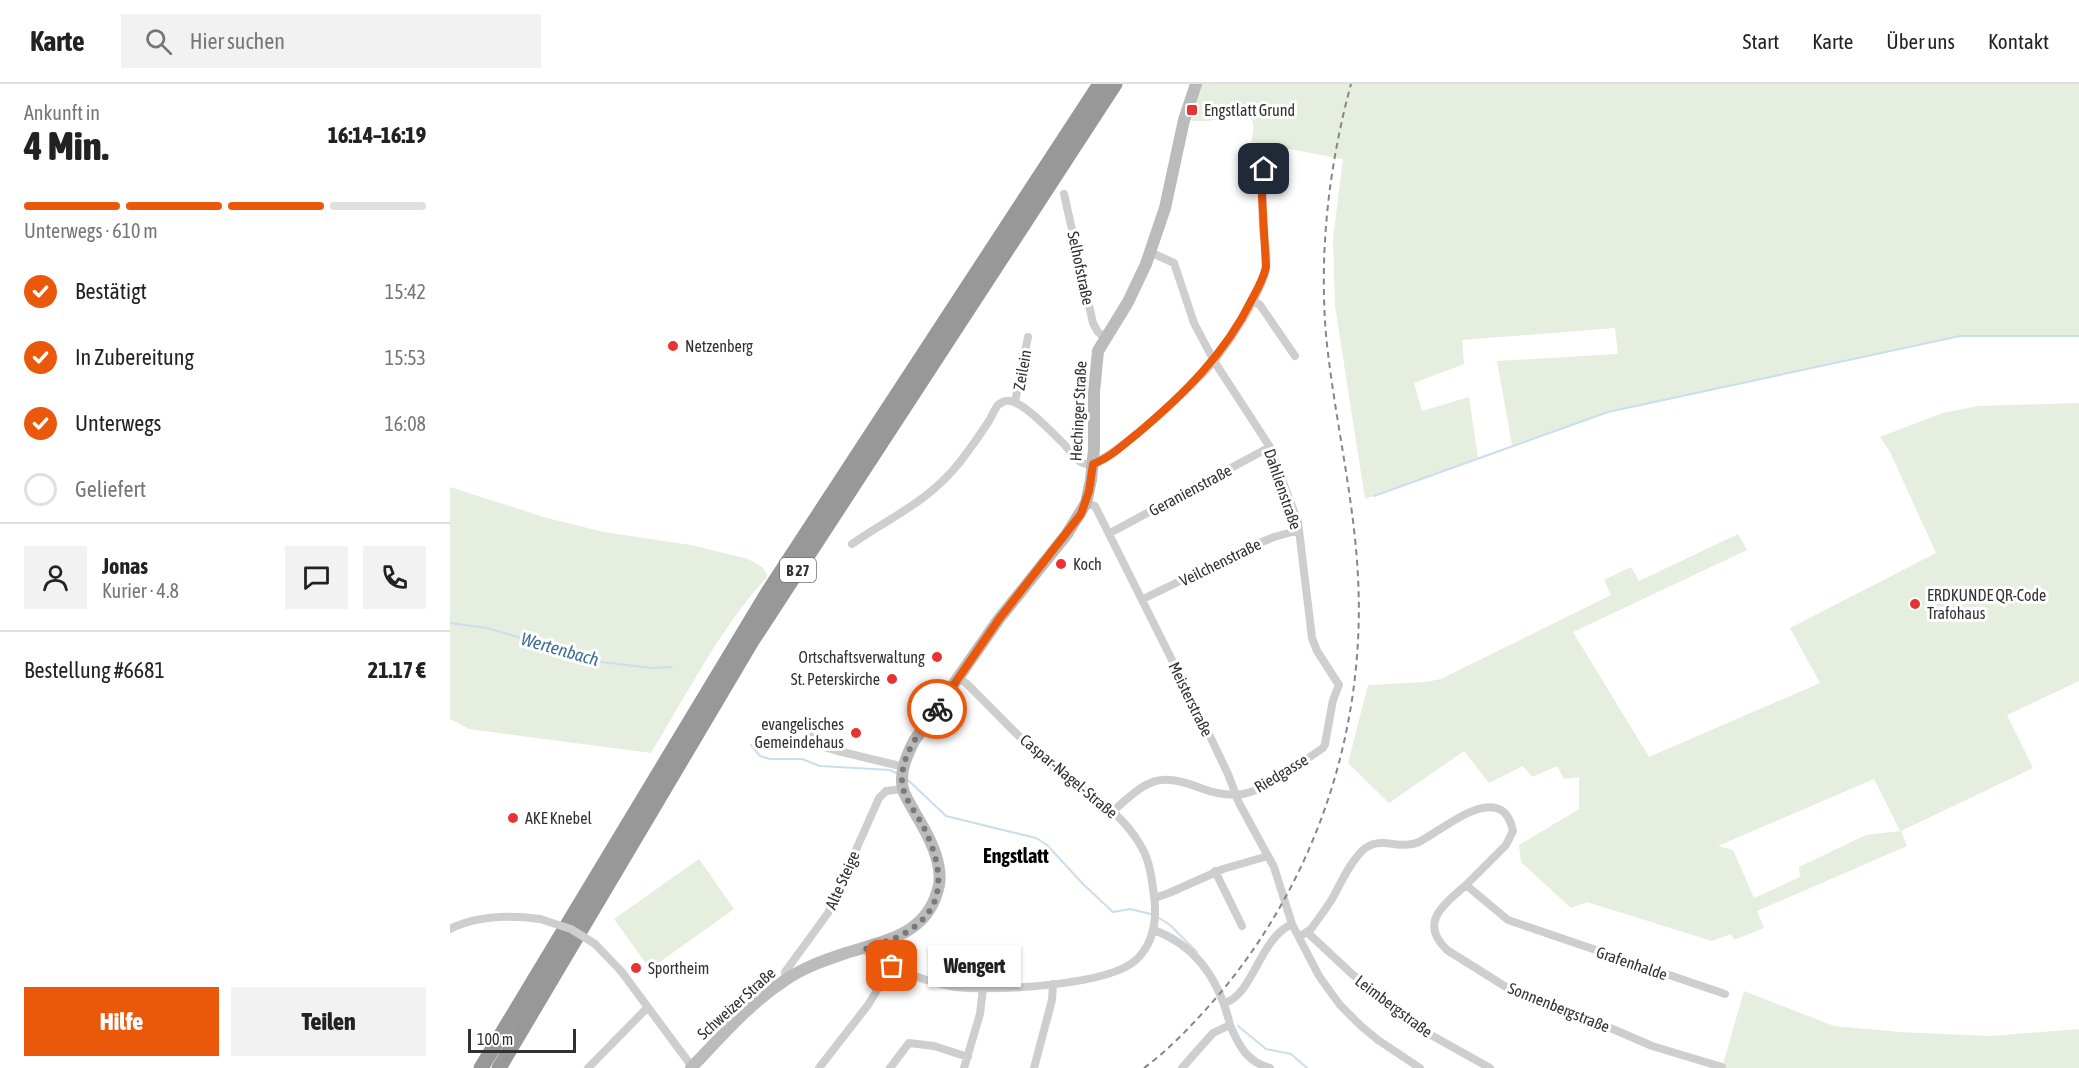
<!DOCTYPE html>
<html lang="de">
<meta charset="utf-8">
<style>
:root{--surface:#fff;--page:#f2f2f2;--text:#222;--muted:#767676;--line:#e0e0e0;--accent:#ea580c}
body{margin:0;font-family:"Asap Condensed",sans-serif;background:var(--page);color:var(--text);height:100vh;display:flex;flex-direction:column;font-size:22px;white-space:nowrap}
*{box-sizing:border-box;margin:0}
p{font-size:20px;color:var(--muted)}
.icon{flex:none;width:33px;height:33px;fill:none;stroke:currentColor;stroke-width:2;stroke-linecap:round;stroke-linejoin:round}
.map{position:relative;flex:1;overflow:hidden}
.details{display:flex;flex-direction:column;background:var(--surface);width:450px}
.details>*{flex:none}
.scale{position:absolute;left:18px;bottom:15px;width:108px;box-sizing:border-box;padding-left:6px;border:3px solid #313131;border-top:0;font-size:16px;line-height:21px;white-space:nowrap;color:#313131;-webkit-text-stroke:4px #fff;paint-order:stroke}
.pin{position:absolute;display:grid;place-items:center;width:51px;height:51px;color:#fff;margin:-26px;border-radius:12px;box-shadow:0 3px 9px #0006}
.courier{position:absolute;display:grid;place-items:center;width:60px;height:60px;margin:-30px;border:4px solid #ea580c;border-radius:50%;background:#fff;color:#222;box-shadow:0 2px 8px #0007}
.bubble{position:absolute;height:42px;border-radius:0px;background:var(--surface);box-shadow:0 2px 4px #0004;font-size:20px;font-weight:800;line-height:42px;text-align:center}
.overview em{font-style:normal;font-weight:800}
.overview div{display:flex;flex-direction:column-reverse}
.overview{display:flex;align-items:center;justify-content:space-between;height:102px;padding:0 24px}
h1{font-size:39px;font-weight:800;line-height:45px}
.bar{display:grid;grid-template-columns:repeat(4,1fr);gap:9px 6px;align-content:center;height:72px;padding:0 24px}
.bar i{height:8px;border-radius:4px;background:var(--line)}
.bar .current{background:var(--accent)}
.bar p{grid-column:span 4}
.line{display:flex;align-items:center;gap:15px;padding:0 24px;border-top:2px solid var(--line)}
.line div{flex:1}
.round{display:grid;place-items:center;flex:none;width:63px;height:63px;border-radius:0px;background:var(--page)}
ol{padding:0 24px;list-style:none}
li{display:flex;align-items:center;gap:18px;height:66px}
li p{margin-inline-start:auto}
li .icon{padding:6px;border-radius:50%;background:var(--accent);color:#fff;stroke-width:4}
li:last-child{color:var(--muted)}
li i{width:33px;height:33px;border:3px solid var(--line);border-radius:50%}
.cta{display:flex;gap:12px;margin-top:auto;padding:12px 24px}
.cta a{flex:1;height:69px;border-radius:0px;background:var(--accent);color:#fff;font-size:24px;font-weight:800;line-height:69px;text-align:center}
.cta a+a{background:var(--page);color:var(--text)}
header{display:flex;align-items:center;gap:36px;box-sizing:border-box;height:84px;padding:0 30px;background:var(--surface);border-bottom:2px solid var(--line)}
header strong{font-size:28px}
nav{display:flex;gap:33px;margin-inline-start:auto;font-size:21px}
.search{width:420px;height:54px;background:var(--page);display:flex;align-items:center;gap:15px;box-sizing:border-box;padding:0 21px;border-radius:0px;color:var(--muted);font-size:22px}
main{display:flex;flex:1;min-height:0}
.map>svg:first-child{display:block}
.green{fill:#e6eedf;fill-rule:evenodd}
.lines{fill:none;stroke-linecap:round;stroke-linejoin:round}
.stream{stroke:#cbdeed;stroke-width:2}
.street{stroke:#cecece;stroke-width:8}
.secondary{stroke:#bbb;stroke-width:12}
.highway{stroke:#989898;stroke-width:15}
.rail{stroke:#868686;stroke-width:2;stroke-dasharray:6 4.5;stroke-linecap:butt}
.street-bridge{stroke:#cecece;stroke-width:8}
.done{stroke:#797979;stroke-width:6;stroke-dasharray:0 10.8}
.route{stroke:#ea580c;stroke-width:8}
.poi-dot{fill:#e83335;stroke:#fff;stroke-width:2}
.labels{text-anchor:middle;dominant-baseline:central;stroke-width:6;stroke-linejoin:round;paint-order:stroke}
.shield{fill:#fff;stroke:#6f6f6f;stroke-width:1.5}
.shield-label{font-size:15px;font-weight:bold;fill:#313131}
.poi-label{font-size:16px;fill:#313131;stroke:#fff;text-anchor:start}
.street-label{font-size:16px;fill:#313131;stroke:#fff}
.water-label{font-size:18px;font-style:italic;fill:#3d6d95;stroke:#fff}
.quarter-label{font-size:20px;font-weight:bold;fill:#000;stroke:#fff}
</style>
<header>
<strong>Karte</strong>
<div class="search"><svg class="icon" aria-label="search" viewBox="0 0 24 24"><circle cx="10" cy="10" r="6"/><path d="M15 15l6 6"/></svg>Hier suchen</div>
<nav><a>Start</a><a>Karte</a><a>Über uns</a><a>Kontakt</a></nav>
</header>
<main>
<section class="details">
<div class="overview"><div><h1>4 Min.</h1><p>Ankunft in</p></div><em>16:14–16:19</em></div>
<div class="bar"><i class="current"></i><i class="current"></i><i class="current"></i><i></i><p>Unterwegs · 610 m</p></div>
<ol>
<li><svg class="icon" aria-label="check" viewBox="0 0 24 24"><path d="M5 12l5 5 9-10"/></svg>Bestätigt<p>15:42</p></li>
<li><svg class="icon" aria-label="check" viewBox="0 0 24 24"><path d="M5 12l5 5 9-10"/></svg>In Zubereitung<p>15:53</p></li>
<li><svg class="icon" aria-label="check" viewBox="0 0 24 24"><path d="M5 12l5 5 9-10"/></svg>Unterwegs<p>16:08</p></li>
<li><i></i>Geliefert</li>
</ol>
<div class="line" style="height:108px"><a class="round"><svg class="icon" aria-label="person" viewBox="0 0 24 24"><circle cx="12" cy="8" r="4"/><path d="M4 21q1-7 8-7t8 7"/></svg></a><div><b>Jonas</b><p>Kurier · 4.8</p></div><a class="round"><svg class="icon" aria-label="chat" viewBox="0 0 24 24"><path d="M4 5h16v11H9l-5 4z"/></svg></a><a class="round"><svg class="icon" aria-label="phone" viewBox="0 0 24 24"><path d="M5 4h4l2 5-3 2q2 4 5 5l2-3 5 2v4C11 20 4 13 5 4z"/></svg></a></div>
<div class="line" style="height:78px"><div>Bestellung #6681</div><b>21.17 €</b></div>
<div class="cta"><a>Hilfe</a><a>Teilen</a></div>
</section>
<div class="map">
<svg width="1629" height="984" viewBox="0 0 1629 984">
<rect width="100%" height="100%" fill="#fff"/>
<path class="green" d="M746,0H1629V252H1510L1158,328L1062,361L1047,277L1168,270L1165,244L1012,256L1014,280L964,299L972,327L1019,313L1028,374L915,415L885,222L883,155L893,75L801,58C802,52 806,41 801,35C794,25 773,35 764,36C754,38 744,37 734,36Z
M1629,319V597L1557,631L1583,684L1451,747L1457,762L1307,827L1314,844L1284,856L1281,850L1262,857L1137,818L1121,824L1071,778L1069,761L1129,725V693L1114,695L1107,682L1082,693L1073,682L1039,699L1014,667L939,719L898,679L918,601L976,598L991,595L1161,511L1154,496L1181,483L1189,497L1288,450L1297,466L1123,548L1199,673L1370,599L1340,544L1486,469L1440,368L1430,353L1493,329L1528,322ZM1424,695L1450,747L1416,751L1349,783L1350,793L1304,814L1283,766L1268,762Z
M0,403L97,434L154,448L241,461L298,475L312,483L317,490L316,494C269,546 237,610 201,669L19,645L0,635Z
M249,775L284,825L200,885L164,835Z
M1294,907L1384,942L1449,948L1541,952L1629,945V984H1272Z"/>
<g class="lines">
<path class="stream" d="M924,412L1158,328L1510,252H1629
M0,539L37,544L152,578L201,584L222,583
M301,661L310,672L320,675H352L370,682L440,686L448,690
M458,696L496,732L586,754L597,761L633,800L663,828L680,825L701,830
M709,834L720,841L747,868
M788,942L816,965L841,970L857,984"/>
<path class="street" d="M614,110L643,239L648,248L655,254
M802,216L810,221L845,272
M565,318L578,253
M636,419L645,422L758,648L778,690L789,719L824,783L842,840L869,892L890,921L911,942L928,956L970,984
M660,449L820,363
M402,460C442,432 477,419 510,378C520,365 530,351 539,337C542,332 544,326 548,321C549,320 554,317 556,317C570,313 602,349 613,359C620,366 625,378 636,380C658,383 749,296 765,276C782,253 807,216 815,189C819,175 814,158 813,144C812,124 812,105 814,85
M693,515L802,462L824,453L849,446
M358,650L377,664L388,667L454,683
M663,727C698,696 707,687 753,705C767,710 778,712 793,710C819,705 850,679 873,664L875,660L883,616L889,601L867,567L862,554L848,438L834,401L820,363L764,277L744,239L724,179L700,168
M765,787L792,842
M1016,801C994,821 968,838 997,866L1064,908L1103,924L1142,936L1202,962L1272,983
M705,814L719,809L773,785L818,772
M0,845C28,831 60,831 90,835
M704,846C747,862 770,898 780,941L763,949L732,984
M858,849L902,890L981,951L1040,984
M849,853L861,845C868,835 876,825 882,815C891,799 899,780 912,767C929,750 949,767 969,758C993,746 1052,693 1063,747L1056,761L1016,801L1058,836L1275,910
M145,860L171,887L243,984
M416,864L421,873C447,885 477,899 506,903C545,907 660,902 687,875C704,858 707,834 704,812C702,796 700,778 692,764C672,726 634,707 602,682C572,658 545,627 517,600L509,594
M336,895L335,888L378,829L429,714L436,707L453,705
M775,919C804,909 809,855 842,840
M780,941C789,962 797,978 820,984
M138,984L198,923
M369,984L418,921L442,882
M440,984L459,959L484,962L518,973
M514,984L530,930L533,904
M584,984L602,916L603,900"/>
<path class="secondary" d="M241,984C270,954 299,920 334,897C352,884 375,876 396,869C437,856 479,850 489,801C493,777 477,749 465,729C461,721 455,713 453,705C449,688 457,671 464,657L549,535L617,450L636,419L641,396L644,365V308L648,267L678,218L696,180L715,124L734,36L746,0"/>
<path class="highway" d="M31,984L318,508L650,0
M49,984L302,557L665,0"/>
<path class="rail" d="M694,984C721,964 744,939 766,914C866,797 916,646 908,493C904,412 884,332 876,251C869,167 879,81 901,0"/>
<path class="street-bridge" d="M90,835L121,845L145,860"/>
</g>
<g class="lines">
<path class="done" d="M442,882L421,873L416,864C429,859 444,856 455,849C499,824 493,783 474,744C467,730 453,714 452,698C451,669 471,647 487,625"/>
<path class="route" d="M487,625L549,535L631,430L639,407L643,380C660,374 674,360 688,349C733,311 775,270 801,217C807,206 813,196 816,183L812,112L814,85"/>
</g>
<g class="poi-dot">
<rect x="736" y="20" width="12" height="12" rx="3"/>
<circle cx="223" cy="262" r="6"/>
<circle cx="611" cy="480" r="6"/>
<circle cx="1465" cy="520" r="6"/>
<circle cx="487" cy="573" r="6"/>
<circle cx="442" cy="595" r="6"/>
<circle cx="406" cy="649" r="6"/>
<circle cx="63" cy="734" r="6"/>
<circle cx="186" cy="884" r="6"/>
</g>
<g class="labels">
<rect class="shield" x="330" y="474" width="36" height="24" rx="4.5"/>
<g class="shield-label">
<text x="348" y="486">B 27</text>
</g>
<g class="poi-label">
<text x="754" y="26">Engstlatt Grund</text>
<text x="235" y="262">Netzenberg</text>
<text x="623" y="480">Koch</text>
<text x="1477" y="511">ERDKUNDE QR-Code<tspan x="1477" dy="18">Trafohaus</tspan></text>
<text x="475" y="573" text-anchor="end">Ortschaftsverwaltung</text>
<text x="430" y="595" text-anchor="end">St. Peterskirche</text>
<text x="394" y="640" text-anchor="end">evangelisches<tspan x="394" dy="18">Gemeindehaus</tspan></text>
<text x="75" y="734">AKE Knebel</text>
<text x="198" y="884">Sportheim</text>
</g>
<g class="street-label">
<text transform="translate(631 184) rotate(78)">Selhofstraße</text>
<text transform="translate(572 286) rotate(-80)">Zeilein</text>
<text transform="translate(628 327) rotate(-87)">Hechinger Straße</text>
<text transform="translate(833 405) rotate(71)">Dahlienstraße</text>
<text transform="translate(740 406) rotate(-28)">Geranienstraße</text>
<text transform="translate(770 478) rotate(-26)">Veilchenstraße</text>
<text transform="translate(741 615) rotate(64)">Meisterstraße</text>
<text transform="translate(831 689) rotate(-31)">Riedgasse</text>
<text transform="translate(619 692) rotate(40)">Caspar-Nagel-Straße</text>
<text transform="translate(392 796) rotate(-66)">Alte Steige</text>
<text transform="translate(1182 879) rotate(19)">Grafenhalde</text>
<text transform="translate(286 919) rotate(-42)">Schweizer Straße</text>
<text transform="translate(944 922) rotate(37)">Leimbergstraße</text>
<text transform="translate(1109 923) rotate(22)">Sonnenbergstraße</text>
</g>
<g class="water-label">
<text transform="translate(110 565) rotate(16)">Wertenbach</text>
</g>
<g class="quarter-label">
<text x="566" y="771">Engstlatt</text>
</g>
</g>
</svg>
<div class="scale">100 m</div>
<div class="pin" style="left:442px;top:882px;background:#ea580c"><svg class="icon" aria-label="bag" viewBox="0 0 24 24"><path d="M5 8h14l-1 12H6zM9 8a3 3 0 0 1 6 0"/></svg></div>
<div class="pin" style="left:814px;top:85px;background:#1f2937"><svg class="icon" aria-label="home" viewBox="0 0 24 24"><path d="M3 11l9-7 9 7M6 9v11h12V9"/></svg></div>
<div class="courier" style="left:487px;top:625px"><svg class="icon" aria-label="bike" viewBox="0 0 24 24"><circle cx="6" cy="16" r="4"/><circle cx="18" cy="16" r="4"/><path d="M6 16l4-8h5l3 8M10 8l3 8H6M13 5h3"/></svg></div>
<div class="bubble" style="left:478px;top:861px;width:93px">Wengert</div>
</div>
</main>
